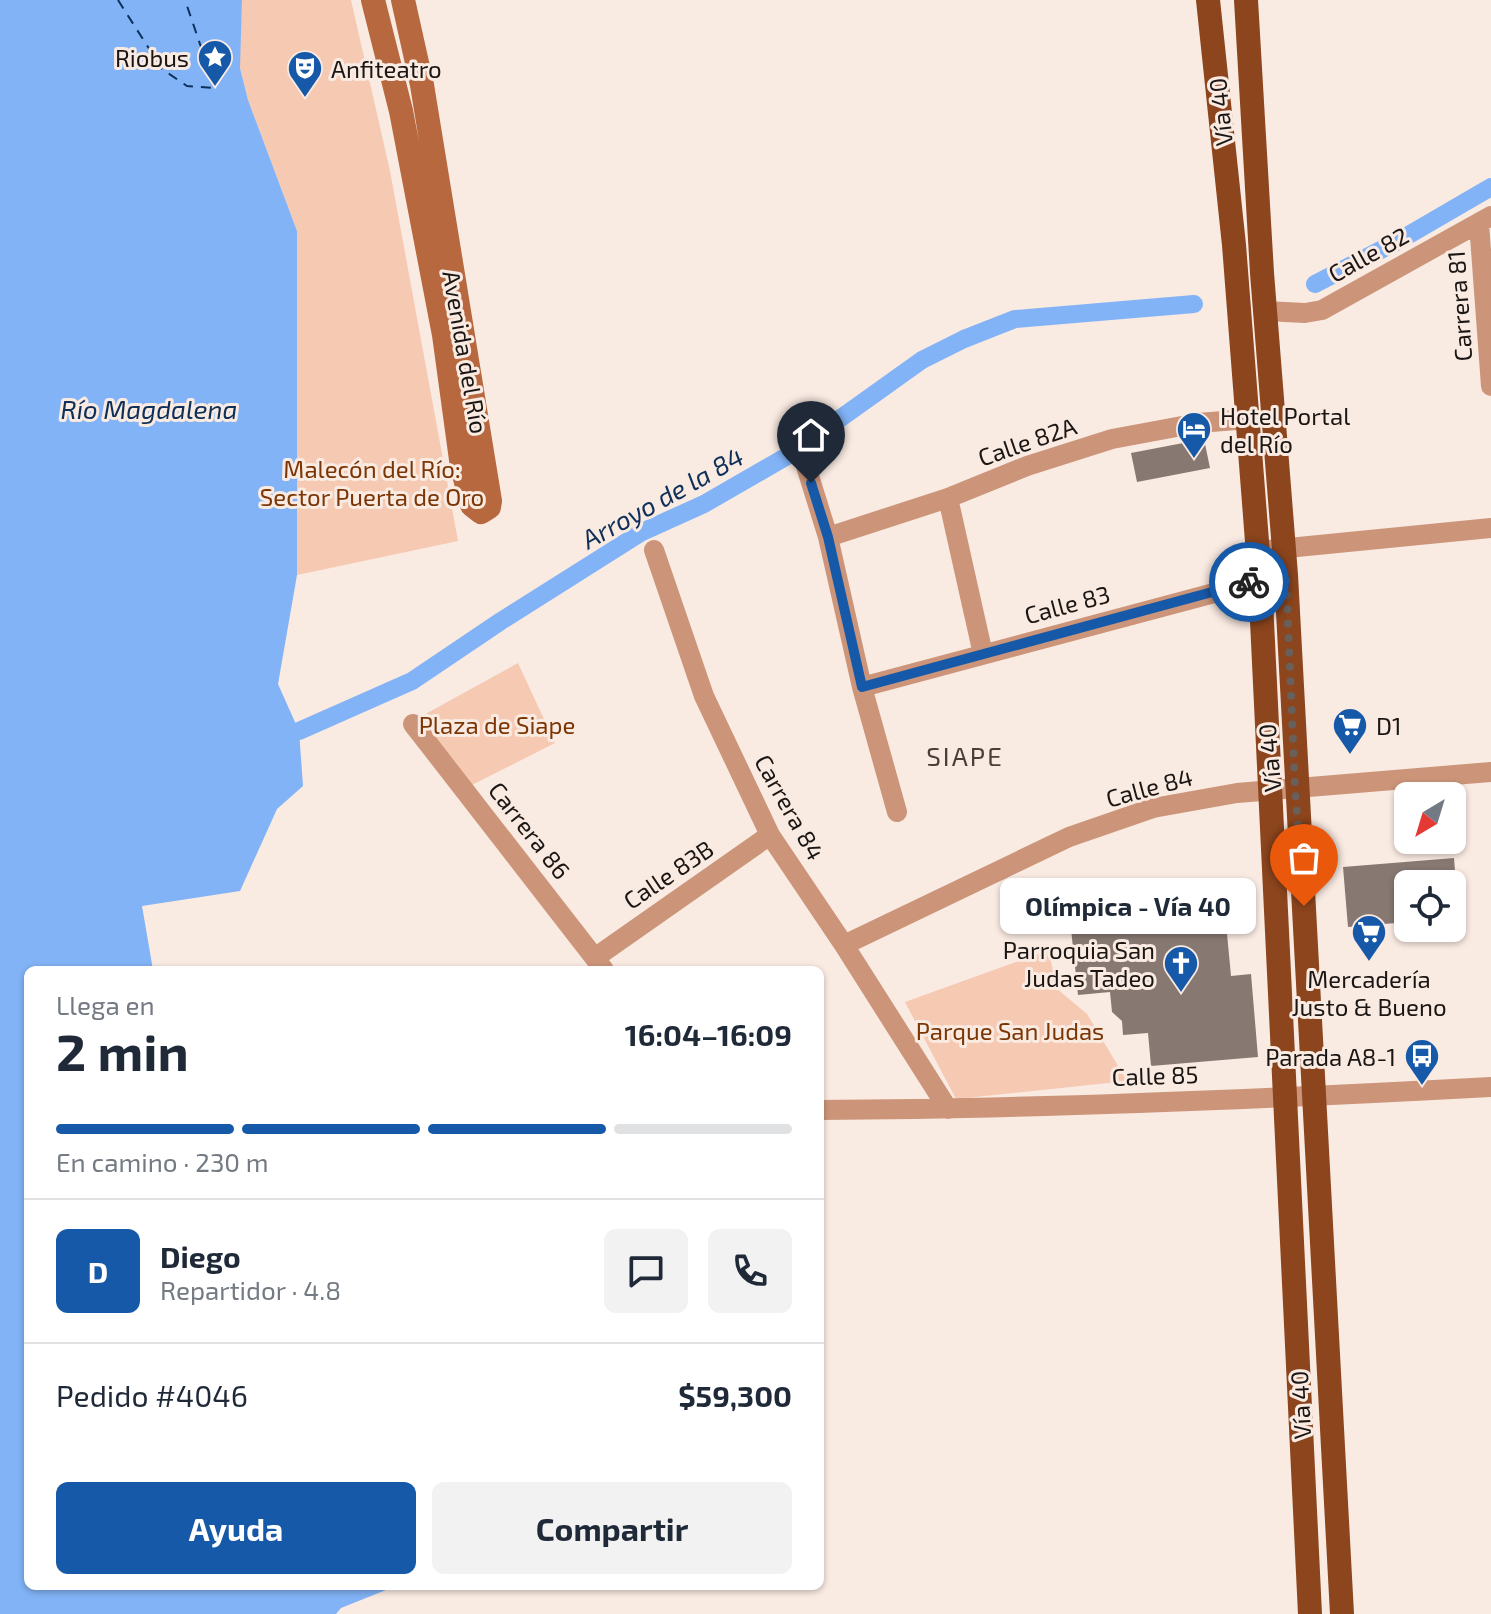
<!DOCTYPE html>
<html lang="es">
<meta charset="utf-8">
<style>
:root{--surface:#fff;--page:#f2f2f3;--text:#1f2937;--muted:#747a83;--line:#e0e1e3;--accent:#1759a9}
body{margin:0;font-family:"Exo 2",sans-serif;background:var(--page);color:var(--text);height:100vh;display:flex;flex-direction:column;font-size:30px;white-space:nowrap}
*{box-sizing:border-box;margin:0}
p{font-size:26px;color:var(--muted)}
.icon{flex:none;width:44px;height:44px;fill:none;stroke:currentColor;stroke-width:2;stroke-linecap:round;stroke-linejoin:round}
.map{position:relative;flex:1;overflow:hidden}
.sheet{position:absolute;left:24px;top:966px;width:800px;height:624px;display:flex;flex-direction:column;background:var(--surface);border-radius:12px;box-shadow:0 2px 6px #0004}
.sheet>*{flex:none}
.needle{width:52px;rotate:218deg}
.tools{position:absolute;left:1394px;top:782px;display:grid;gap:16px}
.tools a{display:grid;place-items:center;width:72px;height:72px;border-radius:12px;background:var(--surface);box-shadow:0 2px 6px #0004;font-size:40px}
.pin{position:absolute;display:grid;place-items:center;width:68px;height:68px;color:#fff;margin:-82px -34px;border-radius:50% 50% 50% 0;rotate:-45deg;box-shadow:0 0 8px #0007}
.pin .icon{rotate:45deg}
.courier{position:absolute;display:grid;place-items:center;width:80px;height:80px;margin:-40px;border:6px solid #1759a9;border-radius:50%;background:#fff;color:#222;box-shadow:0 2px 10px #0007}
.bubble{position:absolute;height:56px;border-radius:12px;background:var(--surface);box-shadow:0 2px 6px #0004;font-size:26px;font-weight:700;line-height:56px;text-align:center}
.headline em{font-style:normal;font-weight:700}
.headline div{display:flex;flex-direction:column-reverse}
.headline{display:flex;align-items:center;justify-content:space-between;height:136px;padding:0 32px}
h1{font-size:52px;font-weight:700;line-height:60px}
.bar{display:grid;grid-template-columns:repeat(4,1fr);gap:12px 8px;align-content:center;height:96px;padding:0 32px}
.bar i{height:10px;border-radius:6px;background:var(--line)}
.bar .selected{background:var(--accent)}
.bar p{grid-column:span 4}
.line{display:flex;align-items:center;gap:20px;padding:0 32px;border-top:2px solid var(--line)}
.line div{flex:1}
.round{display:grid;place-items:center;flex:none;width:84px;height:84px;border-radius:12px;background:var(--page)}
.primary-button{display:flex;gap:16px;margin-top:auto;padding:16px 32px}
.primary-button a{flex:1;height:92px;border-radius:12px;background:var(--accent);color:#fff;font-size:32px;font-weight:700;line-height:92px;text-align:center}
.primary-button a+a{background:var(--page);color:var(--text)}
.map>svg:first-child{display:block}
.green{fill:#f6c9b3}
.water{fill:#82b3f6}
.lines{fill:none;stroke-linecap:round;stroke-linejoin:round}
.canal{stroke:#82b3f6;stroke-width:18}
.ferry{stroke:#0e2f58;stroke-width:2;stroke-dasharray:10 8;stroke-linecap:butt}
.building{fill:#877972}
.minor{stroke:#cc957a;stroke-width:20}
.secondary{stroke:#b7683e;stroke-width:24}
.trunk{stroke:#8c451d;stroke-width:24}
.done{stroke:#69605b;stroke-width:8;stroke-dasharray:0 14.4}
.route{stroke:#1759a9;stroke-width:10}
.labels{text-anchor:middle;dominant-baseline:central;stroke-width:6;stroke-linejoin:round;paint-order:stroke}
.poi-label{font-size:24px;fill:#1b1613;stroke:#f9eae2;text-anchor:end}
.street-label{font-size:24px;fill:#1b1613;stroke:#f9eae2}
.park-label{font-size:24px;fill:#7c3605;stroke:#f9eae2}
.water-label{font-size:26px;font-style:italic;fill:#0e2f58;stroke:#f9eae2}
.neighbourhood-label{font-size:26px;letter-spacing:2px;fill:#4a3e38;stroke:#f9eae2}
</style>
<div class="map">
<svg width="1491" height="1614" viewBox="0 0 1491 1614">
<rect width="100%" height="100%" fill="#f9eae2"/>
<path class="green" d="M242,0H351L390,171L458,541L297,575V231L248,100L239,64Z
M518,663L555,743L470,786L420,717Z
M1049,950L1056,988L1087,1014L1127,1081L956,1099L905,1002Z"/>
<path class="water" d="M0,0H242L240,68L248,100L297,231V575L278,684L299,731L303,786L277,809L240,891L142,906L153,970H28V1586H396L341,1608L336,1614H0Z"/>
<g class="lines">
<path class="canal" d="M1315,284L1400,240L1491,187
M299,731L412,681L501,621L642,532L704,504L789,455L922,360L964,339L1015,319L1194,304"/>
<path class="ferry" d="M118,0L162,69L187,86L215,88L185,0"/>
</g>
<path class="building" d="M1204,439L1210,468L1137,482L1131,453Z
M1454,858L1456,884H1408V922L1348,927L1343,867Z
M1165,921V927L1226,923L1231,976L1251,974L1258,1057L1151,1066L1148,1033L1123,1035L1122,1021L1112,1012L1110,992L1078,995L1071,929Z"/>
<g class="lines">
<path class="minor" d="M1479,223L1491,386
M1265,311L1305,313L1322,310L1491,216
M805,463L828,537L862,687L897,812
M948,498L983,654
M828,537L948,498L1027,466L1112,439L1198,423L1249,419
M654,550L704,696L770,835L844,945L948,1109
M1268,550L1491,528
M862,687L1274,577
M413,724L604,970
M844,945L1069,837L1153,808L1237,793L1491,772
M596,957L770,835
M820,1110C1044,1109 1268,1099 1491,1087"/>
<path class="secondary" d="M373,0L401,111L444,335L462,467L472,505L481,512L489,507L490,501L422,85L403,0"/>
<path class="trunk" d="M1208,0L1234,245L1260,580L1310,1614
M1246,0L1262,273L1286,575L1342,1614"/>
</g>
<g class="lines">
<path class="done" d="M1249,582L1286,575L1295,789L1304,906"/>
<path class="route" d="M811,483L828,537L862,687L1249,582"/>
</g>
<defs>
<g id="sight-pin" transform="scale(1.8)"><path d="M0 17L-7.5 6A9.5 9.5 0 1 1 7.5 6Z" fill="#1759a9" stroke="#f9eae2"/><path d="M0-6L1.8-2.2L6-1.7L2.9 1.2L3.7 5.4L0 3.3L-3.7 5.4L-2.9 1.2L-6-1.7L-1.8-2.2Z" fill="#fff"/></g>
<g id="theatre-pin" transform="scale(1.8)"><path d="M0 17L-7.5 6A9.5 9.5 0 1 1 7.5 6Z" fill="#1759a9" stroke="#f9eae2"/><path d="M-5-5.5Q0-4 5-5.5V0Q5 5 0 6Q-5 5-5 0ZM-3.3-2.5H-1v1.5H-3.3ZM1-2.5H3.3v1.5H1ZM-2.8 1Q0 5.5 2.8 1Z" fill="#fff"/></g>
<g id="hotel-pin" transform="scale(1.8)"><path d="M0 17L-7.5 6A9.5 9.5 0 1 1 7.5 6Z" fill="#1759a9" stroke="#f9eae2"/><path d="M-6-4.5h1.5V1H6V5H4.5V3h-9V5H-6ZM-4 0a1.8 1.8 0 1 1 3.6 0ZM.5 0V-2.5h3Q6-2.5 6 0Z" fill="#fff"/></g>
<g id="supermarket-pin" transform="scale(1.8)"><path d="M0 17L-7.5 6A9.5 9.5 0 1 1 7.5 6Z" fill="#1759a9" stroke="#f9eae2"/><path d="M-6-5.5h2.5l.6 2H6L4.5 2H-2.5L-4.4-4H-6ZM-1.5 3.2a1.3 1.3 0 1 0 .1 0ZM3 3.2a1.3 1.3 0 1 0 .1 0Z" fill="#fff"/></g>
<g id="church-pin" transform="scale(1.8)"><path d="M0 17L-7.5 6A9.5 9.5 0 1 1 7.5 6Z" fill="#1759a9" stroke="#f9eae2"/><path d="M-1.2-6h2.4v3.5h3.3v2.4h-3.3V6h-2.4V-.1h-3.3v-2.4h3.3Z" fill="#fff"/></g>
<g id="bus-pin" transform="scale(1.8)"><path d="M0 17L-7.5 6A9.5 9.5 0 1 1 7.5 6Z" fill="#1759a9" stroke="#f9eae2"/><path d="M-5-6H5V4H4V6H2V4H-2V6H-4V4H-5ZM-3.5-4V0h7V-4ZM-3.5 1.2v1.5H-2V1.2ZM2 1.2v1.5H3.5V1.2Z" fill="#fff"/></g>
</defs>
<g fill-rule="evenodd">
<use href="#sight-pin" x="215" y="57"/>
<use href="#theatre-pin" x="305" y="68"/>
<use href="#hotel-pin" x="1194" y="429"/>
<use href="#supermarket-pin" x="1350" y="725"/>
<use href="#supermarket-pin" x="1369" y="932"/>
<use href="#church-pin" x="1181" y="963"/>
<use href="#bus-pin" x="1422" y="1056"/>
</g>
<g class="labels">
<g class="poi-label">
<text x="189" y="57">Riobus</text>
<text x="331" y="68" text-anchor="start">Anfiteatro</text>
<text x="1220" y="415" text-anchor="start">Hotel Portal<tspan x="1220" dy="28">del Río</tspan></text>
<text x="1376" y="725" text-anchor="start">D1</text>
<text x="1155" y="949">Parroquia San<tspan x="1155" dy="28">Judas Tadeo</tspan></text>
<text x="1369" y="978" text-anchor="middle">Mercadería<tspan x="1369" dy="28">Justo &amp; Bueno</tspan></text>
<text x="1396" y="1056">Parada A8-1</text>
</g>
<g class="street-label">
<text transform="translate(1220 112) rotate(-96)">Vía 40</text>
<text transform="translate(1368 254) rotate(-29)">Calle 82</text>
<text transform="translate(1459 306) rotate(-94)">Carrera 81</text>
<text transform="translate(466 352) rotate(80)">Avenida del Río</text>
<text transform="translate(1027 441) rotate(-19)">Calle 82A</text>
<text transform="translate(1067 604) rotate(-15)">Calle 83</text>
<text transform="translate(1269 758) rotate(-95)">Vía 40</text>
<text transform="translate(1149 787) rotate(-15)">Calle 84</text>
<text transform="translate(790 807) rotate(61)">Carrera 84</text>
<text transform="translate(530 830) rotate(52)">Carrera 86</text>
<text transform="translate(668 874) rotate(-34)">Calle 83B</text>
<text transform="translate(1155 1075) rotate(-2)">Calle 85</text>
<text transform="translate(1300 1405) rotate(-93)">Vía 40</text>
</g>
<g class="park-label">
<text x="372" y="468">Malecón del Río:<tspan x="372" dy="28">Sector Puerta de Oro</tspan></text>
<text x="497" y="724">Plaza de Siape</text>
<text x="1010" y="1030">Parque San Judas</text>
</g>
<g class="water-label">
<text x="149" y="408">Río Magdalena</text>
<text transform="translate(662 497) rotate(-29)">Arroyo de la 84</text>
</g>
<g class="neighbourhood-label">
<text x="965" y="755">SIAPE</text>
</g>
</g>
</svg>
<div class="tools">
<a><svg class="needle" viewBox="-14 -14 28 28"><path d="M0-13l5 13h-10z" fill="#e53935"/><path d="M0 13l5-13h-10z" fill="#747a83"/></svg></a>
<a><svg class="icon" aria-label="locate" viewBox="0 0 24 24"><circle cx="12" cy="12" r="6"/><path d="M12 2v4M12 18v4M2 12h4M18 12h4"/></svg></a>
</div>
<div class="pin" style="left:1304px;top:906px;background:#ea580c"><svg class="icon" aria-label="bag" viewBox="0 0 24 24"><path d="M5 8h14l-1 12H6zM9 8a3 3 0 0 1 6 0"/></svg></div>
<div class="pin" style="left:811px;top:483px;background:#1f2937"><svg class="icon" aria-label="home" viewBox="0 0 24 24"><path d="M3 11l9-7 9 7M6 9v11h12V9"/></svg></div>
<div class="courier" style="left:1249px;top:582px"><svg class="icon" aria-label="bike" viewBox="0 0 24 24"><circle cx="6" cy="16" r="4"/><circle cx="18" cy="16" r="4"/><path d="M6 16l4-8h5l3 8M10 8l3 8H6M13 5h3"/></svg></div>
<div class="bubble" style="left:1000px;top:878px;width:256px">Olímpica - Vía 40</div>
<section class="sheet">
<div class="headline"><div><h1>2 min</h1><p>Llega en</p></div><em>16:04–16:09</em></div>
<div class="bar"><i class="selected"></i><i class="selected"></i><i class="selected"></i><i></i><p>En camino · 230 m</p></div>
<div class="line" style="height:144px"><b class="round" style="background:var(--accent);color:#fff">D</b><div><b>Diego</b><p>Repartidor · 4.8</p></div><a class="round"><svg class="icon" aria-label="chat" viewBox="0 0 24 24"><path d="M4 5h16v11H9l-5 4z"/></svg></a><a class="round"><svg class="icon" aria-label="phone" viewBox="0 0 24 24"><path d="M5 4h4l2 5-3 2q2 4 5 5l2-3 5 2v4C11 20 4 13 5 4z"/></svg></a></div>
<div class="line" style="height:104px"><div>Pedido #4046</div><b>$59,300</b></div>
<div class="primary-button"><a>Ayuda</a><a>Compartir</a></div>
</section>
</div>
